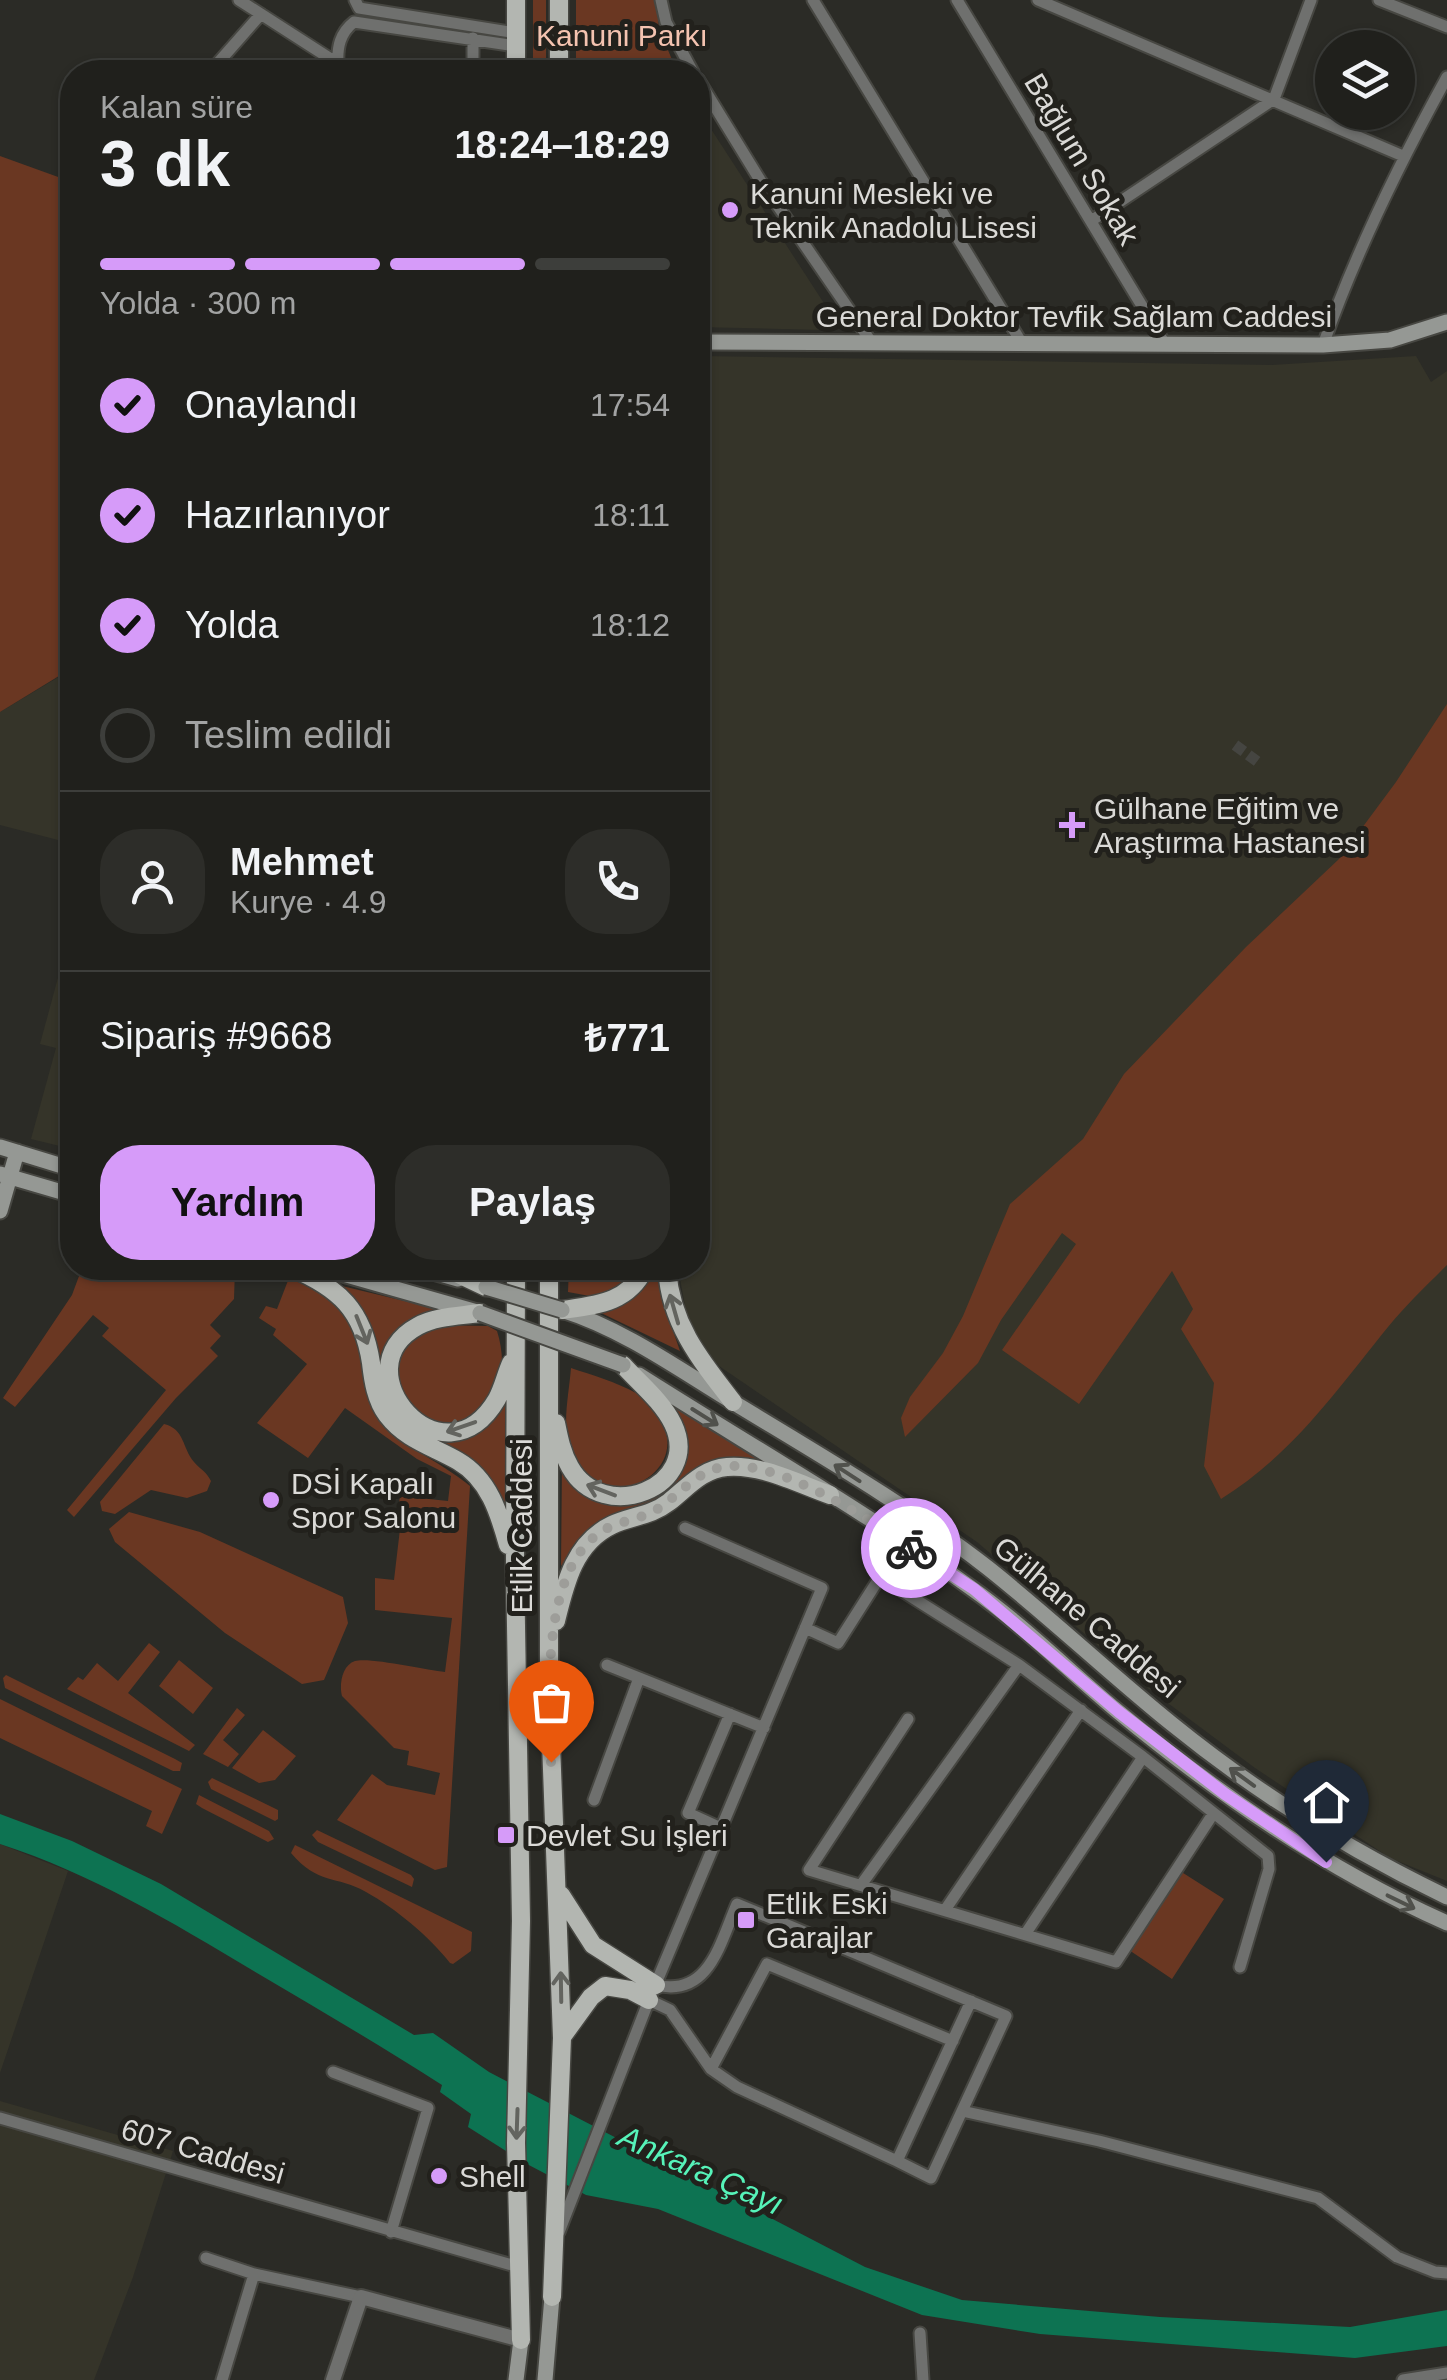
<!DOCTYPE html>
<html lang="tr">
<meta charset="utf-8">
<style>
:root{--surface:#20201c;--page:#2d2d29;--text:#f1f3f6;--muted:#a2a3a3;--line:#3d3e3b;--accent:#d69bf9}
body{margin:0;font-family:Arial,sans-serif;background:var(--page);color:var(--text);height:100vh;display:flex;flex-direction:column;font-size:38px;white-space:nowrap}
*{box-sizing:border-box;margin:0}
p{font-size:32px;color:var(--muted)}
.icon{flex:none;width:55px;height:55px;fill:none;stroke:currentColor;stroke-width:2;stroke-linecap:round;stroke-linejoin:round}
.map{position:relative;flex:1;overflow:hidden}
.drawer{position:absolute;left:60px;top:60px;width:650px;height:1220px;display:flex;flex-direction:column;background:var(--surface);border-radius:40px;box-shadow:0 2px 8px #0004,0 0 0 2px var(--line)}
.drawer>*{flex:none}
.controls{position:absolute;left:1315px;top:30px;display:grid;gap:20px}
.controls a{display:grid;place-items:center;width:100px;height:100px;border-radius:50%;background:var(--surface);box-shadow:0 2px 8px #0004,0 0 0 2px var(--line);font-size:50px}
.pin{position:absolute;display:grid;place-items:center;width:85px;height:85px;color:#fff;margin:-102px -42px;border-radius:50% 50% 50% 0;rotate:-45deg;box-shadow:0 0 10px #0007}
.pin .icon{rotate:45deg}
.courier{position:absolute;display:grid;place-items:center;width:100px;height:100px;margin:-50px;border:8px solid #d69bf9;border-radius:50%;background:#fff;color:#222;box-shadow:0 2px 12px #0007}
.summary em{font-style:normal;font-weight:700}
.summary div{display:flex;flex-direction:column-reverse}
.summary{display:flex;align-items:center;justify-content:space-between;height:170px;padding:0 40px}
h1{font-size:65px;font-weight:700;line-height:75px}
.bar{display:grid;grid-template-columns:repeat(4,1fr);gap:15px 10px;align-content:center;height:120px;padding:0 40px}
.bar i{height:12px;border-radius:8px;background:var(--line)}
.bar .on{background:var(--accent)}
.bar p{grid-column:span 4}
.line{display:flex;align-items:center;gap:25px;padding:0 40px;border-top:2px solid var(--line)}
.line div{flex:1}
.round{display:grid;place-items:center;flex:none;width:105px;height:105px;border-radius:40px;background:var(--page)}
ol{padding:0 40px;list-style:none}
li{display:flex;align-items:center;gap:30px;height:110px}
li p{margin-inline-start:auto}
li .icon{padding:10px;border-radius:50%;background:var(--accent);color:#111;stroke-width:4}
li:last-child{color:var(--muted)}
li i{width:55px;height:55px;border:5px solid var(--line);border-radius:50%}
.primary-button{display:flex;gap:20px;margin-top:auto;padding:20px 40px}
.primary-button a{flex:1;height:115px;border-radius:40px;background:var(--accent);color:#111;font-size:40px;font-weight:700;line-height:115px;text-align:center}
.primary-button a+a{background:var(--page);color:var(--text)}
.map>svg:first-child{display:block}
.built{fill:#353429}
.green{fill:#6a3722}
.water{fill:#0d7352}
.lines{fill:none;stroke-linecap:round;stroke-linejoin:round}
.minor-tunnel{stroke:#454541;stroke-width:11;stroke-dasharray:11 5.5;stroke-linecap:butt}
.minor-casing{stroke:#474742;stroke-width:15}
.tertiary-casing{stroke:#474742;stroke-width:18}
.secondary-casing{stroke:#474742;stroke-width:19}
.primary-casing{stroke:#474742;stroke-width:21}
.minor{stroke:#6f706e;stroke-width:11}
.tertiary{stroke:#6f706e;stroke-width:14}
.secondary{stroke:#959894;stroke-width:15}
.primary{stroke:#b3b6b1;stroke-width:18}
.secondary-bridge-casing{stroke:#474742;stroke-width:19;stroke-linecap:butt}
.secondary-bridge{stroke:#959894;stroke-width:15}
.oneway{stroke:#63645f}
.oneway2{stroke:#50514c}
.done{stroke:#9d9d99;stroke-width:10;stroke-dasharray:0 18}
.route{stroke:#d69bf9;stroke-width:12}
.poi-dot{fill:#d69bf9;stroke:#22211c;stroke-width:4}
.labels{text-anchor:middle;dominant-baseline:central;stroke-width:10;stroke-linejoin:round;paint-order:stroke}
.park-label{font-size:30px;fill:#f4c3b0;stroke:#22211c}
.street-label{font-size:30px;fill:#dbdad7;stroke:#22211c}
.poi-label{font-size:30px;fill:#dbdad7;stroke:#22211c;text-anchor:start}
.water-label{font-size:32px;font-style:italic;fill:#56f3b9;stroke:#22211c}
</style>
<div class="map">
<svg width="1447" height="2380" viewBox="0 0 1447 2380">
<rect width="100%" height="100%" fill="#2b2b26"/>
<path class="built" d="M698,109L829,311L824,330L698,327Z
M698,356L1272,365L1416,356L1431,382L1447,371V1881L1390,1858L1255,1768L1149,1689L977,1542L719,1366L701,1346L688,1322L678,1268H698Z
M72,669V668V848L62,841L0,825V712Z
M72,926V1149L31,1139L56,1048L40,1044Z
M0,1844L68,1871L0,2073Z
M0,2101L173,2151L133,2277L94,2380H0Z"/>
<path class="green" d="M533,0H546V72H533Z
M576,0H656L659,28L677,72H576Z
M0,156L72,182V668L0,712Z
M1447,704V1265C1427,1285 1406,1305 1388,1327C1337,1390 1291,1456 1221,1499L1204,1466L1214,1383L1181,1329L1193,1309L1172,1271L1079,1404L1002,1350L1076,1244L1062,1233L1001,1320L978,1363L905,1437L901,1418L910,1397L943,1353L963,1316L1010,1204L1083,1139L1124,1074L1246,947L1339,859L1396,782Z
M82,1268H235L234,1299L210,1325L221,1336L210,1348L218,1356L176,1398L74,1517L67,1510L166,1390L102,1336L109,1328L93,1315L15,1407L3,1398L72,1295Z
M569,1268H640L625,1289L595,1297L568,1292Z
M652,1268H661L662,1299L680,1351L597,1311Z
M289,1278C326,1293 356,1316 362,1358C365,1375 364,1394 374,1410C397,1446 439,1460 470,1486L447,1867L435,1870L337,1820L372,1774L387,1785L435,1795L440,1773L407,1765L409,1751L394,1748L342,1696C339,1685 342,1665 355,1661C370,1657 426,1670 445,1672L452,1618L375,1610V1578L394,1580L402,1512L398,1510L400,1496L448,1501L451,1476L417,1459L345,1408L308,1458L257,1423L307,1364L273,1335L276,1329L259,1318L266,1306L277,1309Z
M342,1286L446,1311L410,1327L388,1390L450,1438L509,1390L506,1509L494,1486L419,1435L392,1410Z
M436,1325L488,1326L497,1331C503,1350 505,1374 495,1392C483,1412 454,1436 430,1423C413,1414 405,1397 394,1382L403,1345Z
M571,1368C592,1375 616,1382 636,1393C642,1397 647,1404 652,1409C707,1467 600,1528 571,1452C561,1427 569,1394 571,1368Z
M674,1406L787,1476L722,1460L698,1467L655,1503L583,1537L561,1566L562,1465L590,1496L608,1503L636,1504L653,1495L681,1429Z
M164,1424C185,1429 182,1448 194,1462C201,1470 206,1471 211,1481L207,1491L187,1498L151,1490L115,1514L102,1511L100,1502Z
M129,1512L200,1532L343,1597L348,1623L324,1680L302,1684L225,1633L115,1542L109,1529Z
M149,1643L160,1652L128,1693L195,1745L189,1751L67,1689L78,1677L83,1680L97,1663L118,1681Z
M179,1660L213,1688L193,1714L159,1686Z
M6,1675L175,1759L182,1763L180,1771H173L5,1688L3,1678Z
M0,1699L182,1789L162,1834L146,1826L152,1811L0,1738Z
M237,1708L245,1715L223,1740L239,1754L228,1767L203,1754Z
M263,1730L296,1756L275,1780L259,1783L232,1768Z
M212,1778L278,1810V1819L275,1821L211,1789L208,1782Z
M199,1795L269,1831L274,1839L268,1842L202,1808L196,1804Z
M317,1830L411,1875L414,1879L412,1887L318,1842L312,1835Z
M295,1845L472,1932L471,1951L453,1964L450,1963C430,1937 395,1908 366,1892C336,1875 318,1885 291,1853Z
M1180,1871L1224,1899L1172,1979L1129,1950Z"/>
<path class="water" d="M0,1814L72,1841L161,1884L414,2035L433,2033L489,2072L865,2267L962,2300L1160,2317L1350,2327L1447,2310V2346L1355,2358L1040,2334L922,2315L658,2209L586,2195L525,2163L468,2127L471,2114L440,2092L442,2085C380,2045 316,2008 252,1970C172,1922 90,1873 0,1844Z"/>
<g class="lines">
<path class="minor-tunnel" d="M1235,745L1258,762"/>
<g class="minor-casing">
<path id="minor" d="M239,0L351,72
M355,0L359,8L516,33
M661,0L666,22L693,72
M813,0L1023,345
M957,0L1165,344
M1038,0L1403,156
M1379,0L1447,27
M473,38V72
M338,64C337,47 340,33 354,22L516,46
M210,72L261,14
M698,79L760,180L872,343
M1091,221L1274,99L1311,0
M1323,345C1356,251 1399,164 1447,77
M805,1628L838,1643L880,1577L1019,1665L1143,1757L1268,1856L1269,1869L1240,1967
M607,1665L764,1728
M908,1719L809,1870L1116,1962L1213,1814
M594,1800L639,1678
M723,1829L688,1813L730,1714
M861,1885L1019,1665
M945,1910L1081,1710
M1026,1933L1143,1757
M656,1985C709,1998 720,1943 737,1904L1006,2016L931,2178L897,2161
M649,2000L670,2010L711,2069L737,2087L897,2161L971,2001
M711,2069L767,1964L953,2041
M333,2072L428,2108L391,2232
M962,2111L1099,2141L1318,2198L1397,2257L1435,2272L1447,2273
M0,2118L519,2267
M559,2232L649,2000L822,1588L685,1528
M206,2258L254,2274L361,2297
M920,2333L923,2380
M222,2380L254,2274
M1403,2380L1447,2373"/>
</g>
<g class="tertiary-casing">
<path id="tertiary" d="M333,2380L361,2297L521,2340"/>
</g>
<g class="secondary-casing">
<path id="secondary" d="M698,342L1323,345L1390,340L1447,322
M0,1147L72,1169
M0,1174L72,1195
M0,1211L17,1152
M322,1268L477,1312
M419,1268L458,1279
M562,1310C626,1330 684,1373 741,1407C825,1458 911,1508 988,1568C1051,1618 1110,1674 1172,1724C1257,1793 1349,1850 1447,1897
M639,1375C749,1445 865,1511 971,1588C1022,1624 1068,1670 1116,1710C1218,1794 1326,1869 1447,1923
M516,2380L521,2340
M545,2380L552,2297"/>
</g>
<g class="primary-casing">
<path id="primary" d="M559,0V72
M516,72V0
M292,1268C339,1288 363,1310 371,1363C373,1381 376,1400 387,1415C406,1440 432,1446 458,1461C489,1479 499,1513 508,1545
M446,1268L486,1287
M516,1268L515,1567L521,1921L516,2143L521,2340
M549,1268V1689L562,2038L552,2297
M667,1268C670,1323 700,1360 733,1402
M562,1310C597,1305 628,1303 645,1268
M480,1313C460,1316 436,1316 418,1326C338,1369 443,1491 497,1399C503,1388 506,1374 511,1363
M556,1423C559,1438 562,1453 570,1467C603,1526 703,1487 673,1424C662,1401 639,1383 623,1365
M556,1621C565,1584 574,1543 612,1525C631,1516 651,1516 669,1502C687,1488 702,1469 727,1467C761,1464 799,1484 830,1495
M561,1895L593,1945L656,1985
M562,2037L591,1997L605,1986L630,1990L649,2000"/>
</g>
<use href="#minor" class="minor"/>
<use href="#tertiary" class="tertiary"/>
<use href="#secondary" class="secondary"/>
<use href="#primary" class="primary"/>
<g class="secondary-bridge-casing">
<path id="secondary-bridge" d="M486,1287L562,1310
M480,1313L623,1365"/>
</g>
<use href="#secondary-bridge" class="secondary-bridge"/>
</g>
<defs><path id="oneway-shaft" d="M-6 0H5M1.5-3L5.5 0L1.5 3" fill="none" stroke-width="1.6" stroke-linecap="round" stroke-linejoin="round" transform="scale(2.5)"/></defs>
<g class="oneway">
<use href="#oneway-shaft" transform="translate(674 1309) rotate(-106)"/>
<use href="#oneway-shaft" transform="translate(362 1330) rotate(68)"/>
<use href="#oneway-shaft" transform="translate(461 1427) rotate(161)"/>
<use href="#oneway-shaft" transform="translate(601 1490) rotate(-159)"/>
<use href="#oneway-shaft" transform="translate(561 1987) rotate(-91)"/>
<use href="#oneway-shaft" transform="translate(517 2124) rotate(92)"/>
</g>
<g class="oneway2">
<use href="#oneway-shaft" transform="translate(705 1417) rotate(32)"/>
<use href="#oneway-shaft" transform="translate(847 1473) rotate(-147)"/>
<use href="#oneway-shaft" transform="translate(1242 1777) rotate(-144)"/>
<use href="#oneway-shaft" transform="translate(1401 1902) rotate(26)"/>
</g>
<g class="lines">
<path class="done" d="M551,1762C549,1699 541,1582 594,1537C612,1521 635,1522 656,1510C677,1497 693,1475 718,1468C772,1454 868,1519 911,1548"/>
<path class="route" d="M911,1548L974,1589L1119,1712L1225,1794L1326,1862"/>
</g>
<g class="poi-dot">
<circle cx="730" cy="210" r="10"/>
<path d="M1067 810h10v10h10v10h-10v10h-10v-10h-10v-10h10z"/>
<circle cx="271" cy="1500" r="10"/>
<rect x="496" y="1825" width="20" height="20" rx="5"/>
<rect x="736" y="1910" width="20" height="20" rx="5"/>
<circle cx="439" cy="2176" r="10"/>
</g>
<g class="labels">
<g class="park-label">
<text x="622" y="35">Kanuni Parkı</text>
</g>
<g class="street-label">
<text transform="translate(1082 159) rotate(59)">Bağlum Sokak</text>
<text x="1074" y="316">General Doktor Tevfik Sağlam Caddesi</text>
<text transform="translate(521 1526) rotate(-90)">Etlik Caddesi</text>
<text transform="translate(1087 1617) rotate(40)">Gülhane Caddesi</text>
<text transform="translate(203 2151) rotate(16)">607 Caddesi</text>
</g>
<g class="poi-label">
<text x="750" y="193">Kanuni Mesleki ve<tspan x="750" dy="34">Teknik Anadolu Lisesi</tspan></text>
<text x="1094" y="808">Gülhane Eğitim ve<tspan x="1094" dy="34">Araştırma Hastanesi</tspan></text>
<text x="291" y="1483">DSİ Kapalı<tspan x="291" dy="34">Spor Salonu</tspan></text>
<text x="526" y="1835">Devlet Su İşleri</text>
<text x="766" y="1903">Etlik Eski<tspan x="766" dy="34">Garajlar</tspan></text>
<text x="459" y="2176">Shell</text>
</g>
<g class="water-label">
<text transform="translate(701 2170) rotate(24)">Ankara Çayı</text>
</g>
</g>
</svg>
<div class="controls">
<a><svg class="icon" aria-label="layers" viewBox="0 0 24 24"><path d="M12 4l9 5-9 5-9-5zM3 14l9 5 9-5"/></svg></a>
</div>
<div class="pin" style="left:551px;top:1762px;background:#ea580c"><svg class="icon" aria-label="bag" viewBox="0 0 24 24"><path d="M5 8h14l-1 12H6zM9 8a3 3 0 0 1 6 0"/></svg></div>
<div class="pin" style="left:1326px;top:1862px;background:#1f2937"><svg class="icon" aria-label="home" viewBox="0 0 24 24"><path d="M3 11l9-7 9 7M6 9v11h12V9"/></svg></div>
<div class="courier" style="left:911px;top:1548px"><svg class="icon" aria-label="bike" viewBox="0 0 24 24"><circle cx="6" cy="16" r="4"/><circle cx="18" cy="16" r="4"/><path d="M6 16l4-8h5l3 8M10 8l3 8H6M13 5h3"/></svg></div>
<section class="drawer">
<div class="summary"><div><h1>3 dk</h1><p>Kalan süre</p></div><em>18:24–18:29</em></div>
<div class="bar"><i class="on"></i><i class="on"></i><i class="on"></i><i></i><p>Yolda · 300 m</p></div>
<ol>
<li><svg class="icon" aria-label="check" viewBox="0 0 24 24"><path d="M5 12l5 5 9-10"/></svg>Onaylandı<p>17:54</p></li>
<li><svg class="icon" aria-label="check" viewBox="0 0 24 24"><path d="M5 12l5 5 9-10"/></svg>Hazırlanıyor<p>18:11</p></li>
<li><svg class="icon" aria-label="check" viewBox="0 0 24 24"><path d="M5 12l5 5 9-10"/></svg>Yolda<p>18:12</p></li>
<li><i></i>Teslim edildi</li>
</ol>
<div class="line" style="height:180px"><a class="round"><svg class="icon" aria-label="person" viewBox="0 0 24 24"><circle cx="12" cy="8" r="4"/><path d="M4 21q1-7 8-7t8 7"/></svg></a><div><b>Mehmet</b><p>Kurye · 4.9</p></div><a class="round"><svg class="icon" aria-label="phone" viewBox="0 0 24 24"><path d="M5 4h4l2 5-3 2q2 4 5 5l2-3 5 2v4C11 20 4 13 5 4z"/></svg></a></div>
<div class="line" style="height:130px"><div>Sipariş #9668</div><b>₺771</b></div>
<div class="primary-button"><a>Yardım</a><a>Paylaş</a></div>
</section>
</div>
